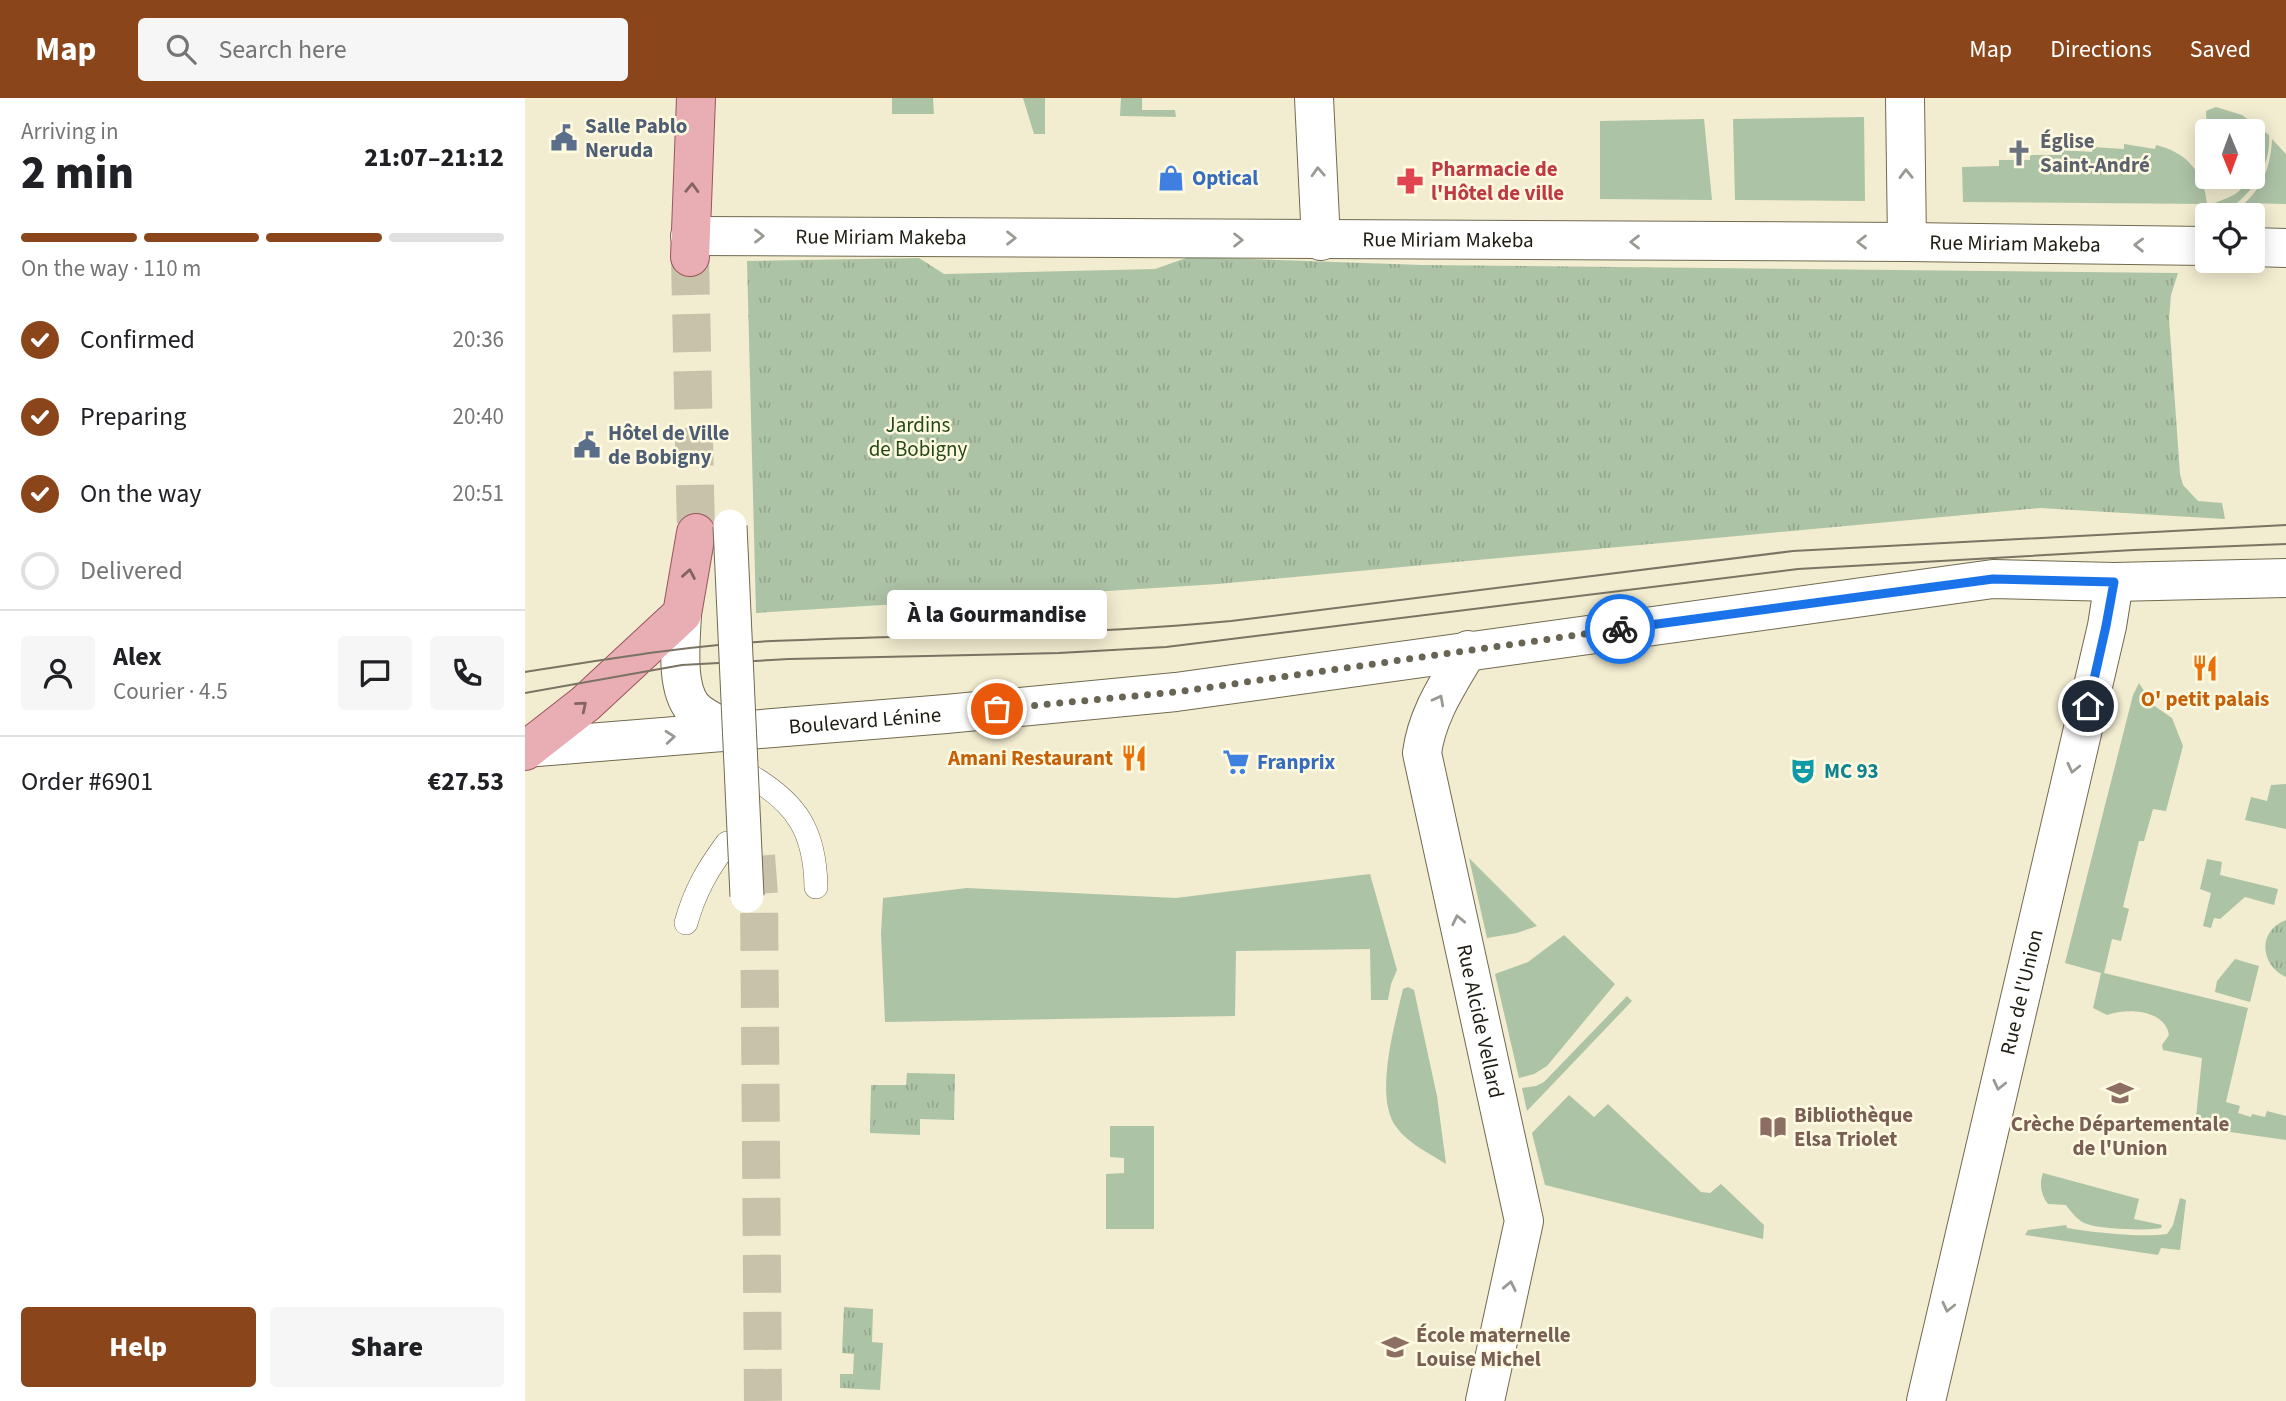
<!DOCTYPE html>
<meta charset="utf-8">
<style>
:root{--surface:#fff;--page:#f6f6f6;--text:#202124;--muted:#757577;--line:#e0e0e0;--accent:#8a461a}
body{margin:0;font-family:"Source Sans 3",sans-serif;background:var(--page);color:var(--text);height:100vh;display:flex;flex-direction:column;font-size:26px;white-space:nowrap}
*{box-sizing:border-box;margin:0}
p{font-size:23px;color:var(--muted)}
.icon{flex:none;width:38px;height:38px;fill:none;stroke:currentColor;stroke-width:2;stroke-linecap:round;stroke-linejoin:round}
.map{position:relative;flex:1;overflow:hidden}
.details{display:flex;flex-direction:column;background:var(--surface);width:525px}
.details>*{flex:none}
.needle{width:46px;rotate:179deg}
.buttons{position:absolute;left:1670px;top:21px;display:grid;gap:14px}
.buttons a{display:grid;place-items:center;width:70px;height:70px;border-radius:7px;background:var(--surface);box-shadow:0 4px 18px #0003;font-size:35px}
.pin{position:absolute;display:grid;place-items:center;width:60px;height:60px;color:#fff;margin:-30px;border:4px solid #fff;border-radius:50%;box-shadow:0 2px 7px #0007}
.courier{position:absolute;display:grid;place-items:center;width:70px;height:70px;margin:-35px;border:5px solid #1a73e8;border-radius:50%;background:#fff;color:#222;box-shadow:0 2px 9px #0007}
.bubble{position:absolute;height:49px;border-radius:7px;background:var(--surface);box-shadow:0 4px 18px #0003;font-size:23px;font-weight:800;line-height:49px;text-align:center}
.overview em{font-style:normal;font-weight:800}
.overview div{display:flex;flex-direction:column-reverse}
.overview{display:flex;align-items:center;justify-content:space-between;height:119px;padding:0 21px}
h1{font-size:46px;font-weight:800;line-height:52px}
.bar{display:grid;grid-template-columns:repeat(4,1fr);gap:10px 7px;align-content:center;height:84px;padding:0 21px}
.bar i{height:9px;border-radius:5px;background:var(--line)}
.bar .on{background:var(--accent)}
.bar p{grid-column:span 4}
.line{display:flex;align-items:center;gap:18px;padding:0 21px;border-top:2px solid var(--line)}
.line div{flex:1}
.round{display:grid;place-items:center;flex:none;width:74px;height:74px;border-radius:7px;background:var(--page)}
ol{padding:0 21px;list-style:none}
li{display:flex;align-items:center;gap:21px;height:77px}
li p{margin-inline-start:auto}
li .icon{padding:7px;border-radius:50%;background:var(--accent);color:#fff;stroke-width:4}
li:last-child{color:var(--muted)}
li i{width:38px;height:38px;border:4px solid var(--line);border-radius:50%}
.primary-button{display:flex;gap:14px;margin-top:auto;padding:14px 21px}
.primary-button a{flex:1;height:80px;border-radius:7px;background:var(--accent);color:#fff;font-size:28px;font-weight:800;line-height:80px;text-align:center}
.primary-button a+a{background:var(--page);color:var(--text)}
header{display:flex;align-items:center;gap:42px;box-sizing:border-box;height:98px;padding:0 35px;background:var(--accent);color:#fff}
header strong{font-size:33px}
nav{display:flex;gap:38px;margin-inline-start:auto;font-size:24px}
.search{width:490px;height:63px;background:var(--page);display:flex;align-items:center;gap:18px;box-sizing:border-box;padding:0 24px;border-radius:7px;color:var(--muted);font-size:26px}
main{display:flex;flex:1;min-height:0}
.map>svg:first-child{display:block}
.green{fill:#adc3a6}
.park{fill:url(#park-tufts)}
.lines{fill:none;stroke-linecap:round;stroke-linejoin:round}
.minor-tunnel{stroke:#c8c2aa;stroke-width:38;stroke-dasharray:38 19;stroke-linecap:butt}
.primary-tunnel{stroke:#c8c2aa;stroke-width:38;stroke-dasharray:38 19;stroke-linecap:butt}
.service-casing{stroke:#706a51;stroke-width:24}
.minor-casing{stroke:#706a51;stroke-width:40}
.tertiary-casing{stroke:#706a51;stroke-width:40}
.primary-casing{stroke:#99565b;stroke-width:40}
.service{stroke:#fff;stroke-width:23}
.minor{stroke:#fff;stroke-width:38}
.tertiary{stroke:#fff;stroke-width:38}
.primary{stroke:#e9adb4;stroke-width:38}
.tram{stroke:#797463;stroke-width:2}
.pedestrian-bridge-casing{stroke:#706a51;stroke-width:35;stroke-linecap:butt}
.pedestrian-bridge{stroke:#fff;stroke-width:33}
.oneway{stroke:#9a9994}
.oneway2{stroke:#846463}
.done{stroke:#696554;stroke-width:7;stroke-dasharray:0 12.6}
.route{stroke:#1a73e8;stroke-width:9}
.labels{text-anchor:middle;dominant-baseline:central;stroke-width:5;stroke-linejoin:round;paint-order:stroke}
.service-label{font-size:21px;font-weight:bold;fill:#4e5e75;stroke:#fefae2;text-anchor:start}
.worship-label{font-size:21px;font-weight:bold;fill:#5b616d;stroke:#fefae2;text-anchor:start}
.health-label{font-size:21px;font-weight:bold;fill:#be3a42;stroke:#fefae2;text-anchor:start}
.shop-label{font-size:21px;font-weight:bold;fill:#366cbe;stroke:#fefae2;text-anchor:start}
.street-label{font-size:21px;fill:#1f1c12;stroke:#fefae2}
.park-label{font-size:21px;fill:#254817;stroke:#fefae2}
.food-label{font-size:21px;font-weight:bold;fill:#c56008;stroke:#fefae2}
.culture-label{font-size:21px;font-weight:bold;fill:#0d838f;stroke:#fefae2;text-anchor:start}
.education-label{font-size:21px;font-weight:bold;fill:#785e54;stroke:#fefae2;text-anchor:start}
</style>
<header>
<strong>Map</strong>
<div class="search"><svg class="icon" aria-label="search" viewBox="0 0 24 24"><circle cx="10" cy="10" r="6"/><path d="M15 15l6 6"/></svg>Search here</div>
<nav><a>Map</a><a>Directions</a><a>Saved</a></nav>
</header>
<main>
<section class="details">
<div class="overview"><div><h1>2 min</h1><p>Arriving in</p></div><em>21:07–21:12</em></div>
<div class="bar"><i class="on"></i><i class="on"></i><i class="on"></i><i></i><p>On the way · 110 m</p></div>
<ol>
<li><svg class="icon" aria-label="check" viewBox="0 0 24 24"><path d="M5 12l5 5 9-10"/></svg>Confirmed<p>20:36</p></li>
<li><svg class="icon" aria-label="check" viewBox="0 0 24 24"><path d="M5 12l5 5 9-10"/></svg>Preparing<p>20:40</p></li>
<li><svg class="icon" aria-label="check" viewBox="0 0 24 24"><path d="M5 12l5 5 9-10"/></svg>On the way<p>20:51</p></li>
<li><i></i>Delivered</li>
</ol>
<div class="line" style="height:126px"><a class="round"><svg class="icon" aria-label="person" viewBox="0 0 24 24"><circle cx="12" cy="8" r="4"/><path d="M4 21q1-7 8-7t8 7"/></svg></a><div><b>Alex</b><p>Courier · 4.5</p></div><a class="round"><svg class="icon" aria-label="chat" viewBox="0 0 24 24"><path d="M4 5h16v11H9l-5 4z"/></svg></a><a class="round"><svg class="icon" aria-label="phone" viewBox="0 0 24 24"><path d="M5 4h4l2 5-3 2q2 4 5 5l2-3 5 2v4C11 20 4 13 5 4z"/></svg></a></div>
<div class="line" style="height:91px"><div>Order #6901</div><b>€27.53</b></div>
<div class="primary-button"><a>Help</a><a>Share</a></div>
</section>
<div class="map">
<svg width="1761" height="1303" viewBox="0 0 1761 1303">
<defs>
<pattern id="park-tufts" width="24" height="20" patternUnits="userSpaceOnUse" patternTransform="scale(1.75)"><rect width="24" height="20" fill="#adc3a6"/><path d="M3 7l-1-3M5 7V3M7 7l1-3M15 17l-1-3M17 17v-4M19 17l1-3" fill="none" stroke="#94a78e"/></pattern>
</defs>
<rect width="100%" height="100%" fill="#f2ecd0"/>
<path class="green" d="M367,0H408L409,16H367Z
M498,0H520V36H509Z
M596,0H617V12H650L651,19L595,18Z
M1691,9L1717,17L1744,37C1746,64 1732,88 1712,105L1688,106C1705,98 1716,98 1723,79H1727V33H1682V37L1681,13Z
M1339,19L1340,103L1210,102L1208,21Z
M1179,21L1187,102L1075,101V23Z
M1747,41L1761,56V106L1720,105C1739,87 1746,66 1747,41Z
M1599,46L1630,51L1631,47C1661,54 1679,74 1682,106L1438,104L1437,69L1474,68V62H1505V57H1537V52L1567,54L1568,49L1599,51Z
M1614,585L1628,607L1647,620L1658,648L1641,713L1628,711L1619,743H1614L1598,809L1604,811L1596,843L1587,841L1579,875L1723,910L1701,1004L1715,1008L1713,1015L1726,1019L1727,1016L1740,1019L1742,1013L1761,1018V1042L1670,1029L1677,960L1638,952L1637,947L1644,937C1640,911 1601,910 1582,917L1568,910L1576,875L1540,865L1608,597Z
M1761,686V731L1720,722L1726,699L1742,703L1746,687Z
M944,760L1012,828L992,835L962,840Z
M1682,761L1697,764L1695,777L1753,791L1749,807L1720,799L1695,821L1689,820L1686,830L1678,828L1686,795L1675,791Z
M845,776L872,872L866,886L863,902H846L845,851L711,853L710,918L360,924L356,836L358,800L442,790L651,800Z
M1039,837L1090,886L1022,968L1009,976L994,980L970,876L1003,864Z
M1710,861L1734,868L1725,904L1690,894L1692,883Z
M883,889L889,892L912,998L921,1066C904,1055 884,1046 872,1030C848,1001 870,926 878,891Z
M1102,898L1107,903L1002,1013L997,990L1011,988L1019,984Z
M1044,997L1069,1019L1083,1006L1176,1094L1185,1095L1196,1086L1239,1127L1238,1141L1020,1087L1007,1035Z
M585,1028H629V1131H581V1076L599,1075V1060L585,1059Z
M1518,1075L1614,1101L1609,1121L1637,1127L1636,1130C1623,1133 1574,1131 1562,1126C1553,1123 1547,1115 1541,1107L1523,1106C1516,1097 1514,1086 1518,1075Z
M1655,1100L1661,1102L1655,1152L1636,1150L1633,1157L1500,1137L1503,1132L1541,1127L1542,1130C1565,1134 1617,1140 1642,1136L1648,1127Z"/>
<path class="park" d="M664,159L897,167L1653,175L1646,197L1644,221L1655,376L1658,387L1673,403L1697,405L1700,421L1515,410L693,486L231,515L222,163L394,160L419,176L630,171Z
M1761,822V879C1735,867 1732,833 1761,822Z
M382,975L430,976L429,1022L395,1021V1037L345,1035L346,987H381Z
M319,1209L348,1211L347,1244L358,1245L355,1292L315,1290V1276H328L329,1256L317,1255Z"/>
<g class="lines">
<path class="minor-tunnel" d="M231,758L234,797L238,1303"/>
<path class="primary-tunnel" d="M165,159L171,435"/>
<g class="service-casing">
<path id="service" d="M224,677C272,705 290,733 291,789
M161,825C170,793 182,772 202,745"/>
</g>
<g class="minor-casing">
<g id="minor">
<path d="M789,0L796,143"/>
<path d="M1380,0L1382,144"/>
<path id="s1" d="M165,138L1382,144L1682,148"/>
<path d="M1727,149L1761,150"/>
<path id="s2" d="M943,552C924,585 902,616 897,655L999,1123L960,1303"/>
<path id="s3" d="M1401,1303L1582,528L1589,484"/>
</g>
</g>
<g class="tertiary-casing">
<g id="tertiary">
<path d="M157,516C156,542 150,589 168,610C177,620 195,627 206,634"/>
<path id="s4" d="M0,650L421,616L651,594L1468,481L1589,484L1761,480"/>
</g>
</g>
<g class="primary-casing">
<path id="primary" d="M165,159L171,0
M0,653L60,606L157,516L171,435"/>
</g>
<use href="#service" class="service"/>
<use href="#minor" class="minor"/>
<use href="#tertiary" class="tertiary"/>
<use href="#primary" class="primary"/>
<path class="tram" d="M0,574C82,561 164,547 247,543C400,536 553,538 706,523L1268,453L1761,427
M0,595L157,567L264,561L534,555L641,549L1273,471L1609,452L1761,446"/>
<g class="pedestrian-bridge-casing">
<path id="pedestrian-bridge" d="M205,428L222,798"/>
</g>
<use href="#pedestrian-bridge" class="pedestrian-bridge"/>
</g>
<defs><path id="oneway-chevron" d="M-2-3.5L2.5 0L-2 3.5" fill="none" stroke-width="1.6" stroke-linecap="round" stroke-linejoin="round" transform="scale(1.75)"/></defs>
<g class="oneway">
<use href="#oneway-chevron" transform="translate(793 74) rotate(-93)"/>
<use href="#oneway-chevron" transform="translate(1381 76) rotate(-91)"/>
<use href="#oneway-chevron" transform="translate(234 138)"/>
<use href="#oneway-chevron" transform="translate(486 140)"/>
<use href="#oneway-chevron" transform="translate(713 142)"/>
<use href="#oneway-chevron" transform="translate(1110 144) rotate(180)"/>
<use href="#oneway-chevron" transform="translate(1337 144) rotate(-180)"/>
<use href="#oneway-chevron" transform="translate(1614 147) rotate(-179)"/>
<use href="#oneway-chevron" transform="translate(914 602) rotate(-62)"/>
<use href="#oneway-chevron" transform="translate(145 639) rotate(-5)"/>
<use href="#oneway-chevron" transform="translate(1548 670) rotate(103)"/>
<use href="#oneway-chevron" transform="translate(933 822) rotate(-102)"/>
<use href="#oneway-chevron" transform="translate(1474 987) rotate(103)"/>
<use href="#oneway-chevron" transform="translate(985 1188) rotate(-78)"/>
<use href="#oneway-chevron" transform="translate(1423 1209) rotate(103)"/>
</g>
<g class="oneway2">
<use href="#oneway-chevron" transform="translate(167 90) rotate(-88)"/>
<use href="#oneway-chevron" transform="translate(164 476) rotate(-80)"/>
<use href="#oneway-chevron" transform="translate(57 608) rotate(-40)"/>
</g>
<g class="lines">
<path class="done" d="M472,611L651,594L1095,531"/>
<path class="route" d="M1095,531L1468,481L1589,484L1581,528L1563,608"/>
</g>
<defs>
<g id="civic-bare" transform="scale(2.1)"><path d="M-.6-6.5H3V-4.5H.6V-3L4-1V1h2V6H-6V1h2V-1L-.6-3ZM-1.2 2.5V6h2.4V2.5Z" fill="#5c6f8a" stroke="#fefae2" stroke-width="2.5" paint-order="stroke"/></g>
<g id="church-bare" transform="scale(2.1)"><path d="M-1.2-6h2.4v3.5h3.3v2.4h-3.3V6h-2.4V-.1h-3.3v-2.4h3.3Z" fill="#6b7280" stroke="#fefae2" stroke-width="2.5" paint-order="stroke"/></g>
<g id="shop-bare" transform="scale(2.1)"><path d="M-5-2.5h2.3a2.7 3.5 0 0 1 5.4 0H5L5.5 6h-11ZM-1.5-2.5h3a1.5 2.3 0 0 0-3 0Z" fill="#3f7fe0" stroke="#fefae2" stroke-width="2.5" paint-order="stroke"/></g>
<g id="pharmacy-bare" transform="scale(2.1)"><path d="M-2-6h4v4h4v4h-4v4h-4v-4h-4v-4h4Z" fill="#e0444e" stroke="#fefae2" stroke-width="2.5" paint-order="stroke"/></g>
<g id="restaurant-bare" transform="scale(2.1)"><path d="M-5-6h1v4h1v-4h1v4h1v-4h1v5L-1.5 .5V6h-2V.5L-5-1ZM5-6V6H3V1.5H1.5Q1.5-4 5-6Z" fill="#e8710a" stroke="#fefae2" stroke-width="2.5" paint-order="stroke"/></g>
<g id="supermarket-bare" transform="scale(2.1)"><path d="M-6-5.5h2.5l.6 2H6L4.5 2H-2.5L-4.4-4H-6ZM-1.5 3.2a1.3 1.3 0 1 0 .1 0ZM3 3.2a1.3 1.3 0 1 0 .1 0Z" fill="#3f7fe0" stroke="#fefae2" stroke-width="2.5" paint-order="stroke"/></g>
<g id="theatre-bare" transform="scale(2.1)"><path d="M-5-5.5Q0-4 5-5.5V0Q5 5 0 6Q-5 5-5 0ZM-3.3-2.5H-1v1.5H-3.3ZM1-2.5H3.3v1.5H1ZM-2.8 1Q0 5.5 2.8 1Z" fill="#0f9aa8" stroke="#fefae2" stroke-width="2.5" paint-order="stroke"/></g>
<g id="school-bare" transform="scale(2.1)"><path d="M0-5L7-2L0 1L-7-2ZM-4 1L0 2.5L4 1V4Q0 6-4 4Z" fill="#8d6e63" stroke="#fefae2" stroke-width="2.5" paint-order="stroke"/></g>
<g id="library-bare" transform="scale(2.1)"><path d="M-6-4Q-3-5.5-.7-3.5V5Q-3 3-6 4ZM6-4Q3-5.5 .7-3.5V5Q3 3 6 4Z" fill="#8d6e63" stroke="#fefae2" stroke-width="2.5" paint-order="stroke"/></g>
</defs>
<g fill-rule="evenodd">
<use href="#civic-bare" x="39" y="40"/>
<use href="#church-bare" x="1494" y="55"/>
<use href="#shop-bare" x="646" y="80"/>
<use href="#pharmacy-bare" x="885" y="83"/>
<use href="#civic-bare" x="62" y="347"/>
<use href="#restaurant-bare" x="1680" y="570"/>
<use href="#restaurant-bare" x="609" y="660"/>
<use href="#supermarket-bare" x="711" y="664"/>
<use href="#theatre-bare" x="1278" y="673"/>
<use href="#school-bare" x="1595" y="995"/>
<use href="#library-bare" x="1248" y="1029"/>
<use href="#school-bare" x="870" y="1249"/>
</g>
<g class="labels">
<g class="service-label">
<text x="60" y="28">Salle Pablo<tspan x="60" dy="24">Neruda</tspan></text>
<text x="83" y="335">Hôtel de Ville<tspan x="83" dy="24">de Bobigny</tspan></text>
</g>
<g class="worship-label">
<text x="1515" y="43">Église<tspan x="1515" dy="24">Saint-André</tspan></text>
</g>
<g class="health-label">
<text x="906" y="71">Pharmacie de<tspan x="906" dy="24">l'Hôtel de ville</tspan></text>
</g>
<g class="shop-label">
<text x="667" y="80">Optical</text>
<text x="732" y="664">Franprix</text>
</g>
<g class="street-label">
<text stroke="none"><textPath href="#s1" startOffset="191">Rue Miriam Makeba</textPath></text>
<text stroke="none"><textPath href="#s1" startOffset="758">Rue Miriam Makeba</textPath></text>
<text stroke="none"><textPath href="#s1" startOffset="1325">Rue Miriam Makeba</textPath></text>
<text stroke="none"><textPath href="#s4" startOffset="341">Boulevard Lénine</textPath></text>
<text stroke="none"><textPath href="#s3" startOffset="420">Rue de l'Union</textPath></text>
<text stroke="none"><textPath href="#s2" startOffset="388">Rue Alcide Vellard</textPath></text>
</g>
<g class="park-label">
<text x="393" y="327">Jardins<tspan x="393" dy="24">de Bobigny</tspan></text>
</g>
<g class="food-label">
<text x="1680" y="601">O' petit palais</text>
<text x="588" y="660" text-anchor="end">Amani Restaurant</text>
</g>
<g class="culture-label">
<text x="1299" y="673">MC 93</text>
</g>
<g class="education-label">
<text x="1269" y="1017">Bibliothèque<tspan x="1269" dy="24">Elsa Triolet</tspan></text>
<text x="1595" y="1026" text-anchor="middle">Crèche Départementale<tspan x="1595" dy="24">de l'Union</tspan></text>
<text x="891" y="1237">École maternelle<tspan x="891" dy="24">Louise Michel</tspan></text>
</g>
</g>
</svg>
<div class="buttons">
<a><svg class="needle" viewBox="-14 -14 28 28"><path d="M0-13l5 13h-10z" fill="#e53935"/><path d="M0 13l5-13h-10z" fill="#757577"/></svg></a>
<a><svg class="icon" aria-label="locate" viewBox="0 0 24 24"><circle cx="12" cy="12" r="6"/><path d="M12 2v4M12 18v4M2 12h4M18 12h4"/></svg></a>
</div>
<div class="pin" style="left:472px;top:611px;background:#ea580c"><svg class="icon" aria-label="bag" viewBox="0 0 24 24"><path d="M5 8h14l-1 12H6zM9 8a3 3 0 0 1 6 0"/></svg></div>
<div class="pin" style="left:1563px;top:608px;background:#1f2937"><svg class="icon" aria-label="home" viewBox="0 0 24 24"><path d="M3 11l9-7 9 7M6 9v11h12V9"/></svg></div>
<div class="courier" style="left:1095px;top:531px"><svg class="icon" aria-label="bike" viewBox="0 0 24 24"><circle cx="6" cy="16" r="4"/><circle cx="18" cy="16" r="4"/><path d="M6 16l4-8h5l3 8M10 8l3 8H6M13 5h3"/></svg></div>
<div class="bubble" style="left:362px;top:492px;width:220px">À la Gourmandise</div>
</div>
</main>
